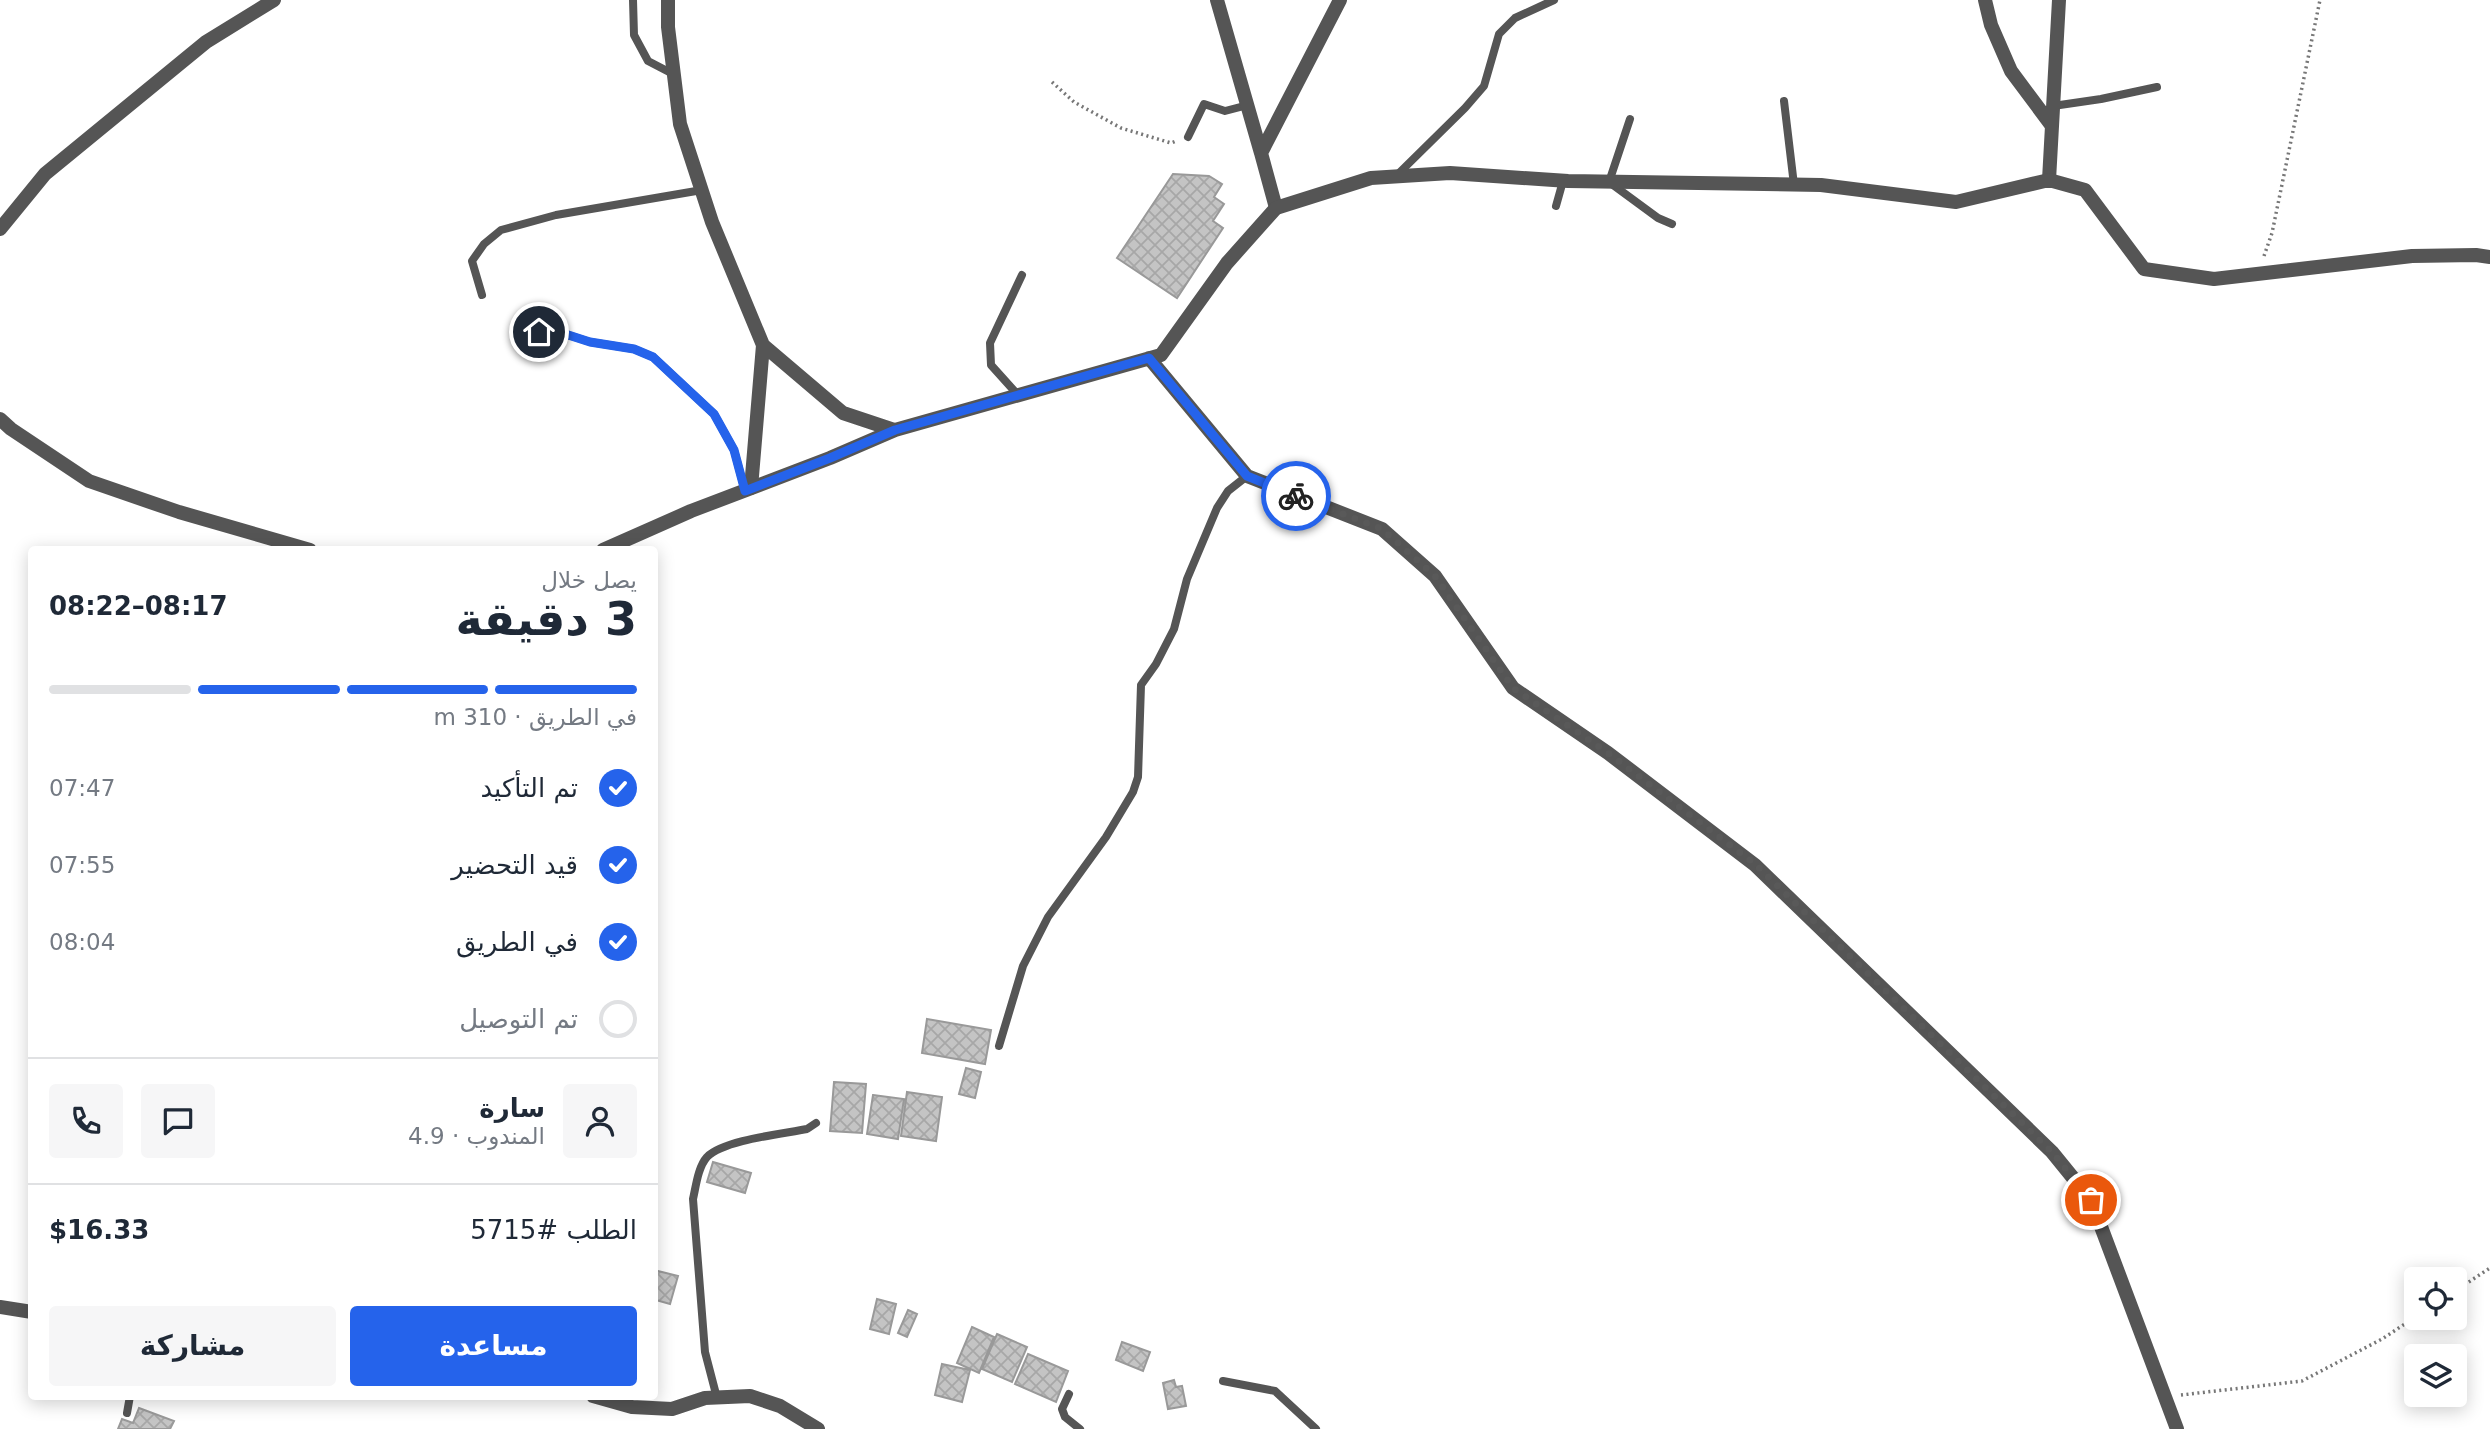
<!DOCTYPE html>
<html lang="ar">
<meta charset="utf-8">
<style>
:root{--surface:#fff;--page:#f6f6f7;--text:#1f2937;--muted:#747a83;--line:#e0e1e3;--accent:#2563eb}
body{margin:0;font-family:"DejaVu Sans","Noto Sans Arabic",sans-serif;background:var(--page);color:var(--text);direction:rtl;height:100vh;display:flex;flex-direction:column;font-size:26px;white-space:nowrap}
*{box-sizing:border-box;margin:0}
p{font-size:23px;color:var(--muted)}
.icon{flex:none;width:38px;height:38px;fill:none;stroke:currentColor;stroke-width:2;stroke-linecap:round;stroke-linejoin:round}
.map{position:relative;flex:1;overflow:hidden;direction:ltr}
.panel{position:absolute;left:28px;top:546px;width:630px;height:854px;display:flex;flex-direction:column;background:var(--surface);border-radius:7px;box-shadow:0 4px 18px #0003;direction:rtl}
.panel>*{flex:none}
.tools{position:absolute;left:2404px;top:1267px;display:grid;gap:14px}
.tools a{display:grid;place-items:center;width:63px;height:63px;border-radius:7px;background:var(--surface);box-shadow:0 4px 18px #0003;font-size:35px}
.pin{position:absolute;display:grid;place-items:center;width:60px;height:60px;color:#fff;margin:-30px;border:4px solid #fff;border-radius:50%;box-shadow:0 2px 7px #0007}
.courier{position:absolute;display:grid;place-items:center;width:70px;height:70px;margin:-35px;border:5px solid #2563eb;border-radius:50%;background:#fff;color:#222;box-shadow:0 2px 9px #0007}
.head em{font-style:normal;font-weight:700}
.head div{display:flex;flex-direction:column-reverse}
.head{display:flex;align-items:center;justify-content:space-between;height:119px;padding:0 21px}
h1{font-size:46px;font-weight:700;line-height:52px}
.bar{display:grid;grid-template-columns:repeat(4,1fr);gap:10px 7px;align-content:center;height:84px;padding:0 21px}
.bar i{height:9px;border-radius:5px;background:var(--line)}
.bar .on{background:var(--accent)}
.bar p{grid-column:span 4}
.line{display:flex;align-items:center;gap:18px;padding:0 21px;border-top:2px solid var(--line)}
.line div{flex:1}
.round{display:grid;place-items:center;flex:none;width:74px;height:74px;border-radius:7px;background:var(--page)}
ol{padding:0 21px;list-style:none}
li{display:flex;align-items:center;gap:21px;height:77px}
li p{margin-inline-start:auto}
li .icon{padding:7px;border-radius:50%;background:var(--accent);color:#fff;stroke-width:4}
li:last-child{color:var(--muted)}
li i{width:38px;height:38px;border:4px solid var(--line);border-radius:50%}
.cta{display:flex;gap:14px;margin-top:auto;padding:14px 21px}
.cta a{flex:1;height:80px;border-radius:7px;background:var(--accent);color:#fff;font-size:28px;font-weight:700;line-height:80px;text-align:center}
.cta a+a{background:var(--page);color:var(--text)}
.map>svg:first-child{display:block}
.building{fill:url(#building-cross-hatch);stroke:#999;stroke-width:2}
.lines{fill:none;stroke-linecap:round;stroke-linejoin:round}
.path{stroke:#777;stroke-width:3.5;stroke-dasharray:2 3.5;stroke-linecap:butt}
.service{stroke:#555;stroke-width:8}
.minor{stroke:#555;stroke-width:14}
.tertiary{stroke:#555;stroke-width:14}
.done{stroke:#595959;stroke-width:7;stroke-dasharray:0 12.6}
.route{stroke:#2563eb;stroke-width:9}
</style>
<div class="map">
<svg width="2490" height="1429" viewBox="0 0 2490 1429">
<defs>
<pattern id="building-cross-hatch" width="8" height="8" patternUnits="userSpaceOnUse" patternTransform="scale(1.75)"><rect width="8" height="8" fill="#c4c4c4"/><path d="M0 0l8 8M0 8l8-8" fill="none" stroke="#a7a7a7"/></pattern>
</defs>
<rect width="100%" height="100%" fill="#fff"/>
<path class="building" d="M1173,174L1209,176L1222,184L1214,197L1224,204L1213,221L1223,228L1177,298L1117,258Z
M927,1019L991,1030L985,1064L922,1053Z
M966,1068L981,1072L975,1098L959,1094Z
M834,1082L866,1084L862,1133L830,1131Z
M907,1092L942,1097L936,1141L901,1136Z
M873,1095L904,1099L898,1139L867,1134Z
M713,1162L751,1173L745,1193L707,1182Z
M654,1270L678,1276L670,1304L656,1300L654,1308Z
M877,1299L896,1304L889,1334L870,1329Z
M908,1310L917,1314L907,1337L898,1333Z
M972,1327L994,1337L979,1373L957,1363Z
M997,1334L1027,1347L1012,1382L982,1369Z
M1122,1342L1150,1352L1143,1371L1116,1360Z
M1028,1354L1068,1371L1056,1402L1015,1384Z
M942,1364L970,1370L962,1402L935,1395Z
M1174,1380L1176,1387L1182,1386L1186,1406L1168,1409L1163,1383Z
M139,1408L174,1421L170,1429H118L122,1419L133,1423Z"/>
<g class="lines">
<path class="path" d="M1052,82L1074,102L1121,128L1171,143L1176,141
M2264,256L2272,233L2320,0
M2455,1291L2490,1268
M2181,1395L2302,1381L2382,1339L2417,1316"/>
<path class="service" d="M633,0L634,35L648,61L673,74
M1784,101L1794,185
M2053,106L2101,99L2157,87
M1630,119L1609,182L1658,218L1672,224
M1188,137L1204,104L1225,111L1248,105
M1396,176L1465,108L1484,86L1499,34L1515,18L1554,0
M1556,206L1563,181
M482,295L472,261L484,244L501,230L556,215L702,190
M539,333L559,332L590,342L634,349L653,357L714,414L734,450L745,491
M1018,395L991,365L990,343L1022,275
M999,1046L1023,966L1048,917L1106,837L1133,792L1138,777L1141,685L1156,664L1174,629L1187,579L1217,508L1228,491L1247,476
M1223,1381L1275,1391L1316,1429
M1069,1394L1062,1409L1065,1417L1080,1429
M717,1398L705,1352L693,1199C696,1186 698,1167 707,1157C724,1140 782,1134 807,1129L816,1123
M127,1413L130,1396"/>
<path class="minor" d="M668,0V27L680,124L712,222L763,345L843,413L894,430
M1217,0L1261,153
M1985,0L1991,25L2011,71L2052,126
M2049,180L2059,0
M1276,208L1261,153L1340,0
M0,229L45,174L206,42L274,0
M751,488L763,345
M0,1307L32,1312
M593,1396L632,1407L672,1409L705,1398L750,1396L780,1406L818,1429"/>
<path class="tertiary" d="M1149,358L1247,476L1382,529L1435,576L1513,688L1608,753L1755,865L2052,1152L2091,1200L2177,1429
M0,419L11,429L89,481L179,512L310,550
M603,550L691,511L830,458L895,430L1161,355L1227,263L1276,208L1371,178L1450,173L1568,181L1821,185L1956,202L2049,180L2085,190L2144,269L2214,279L2412,256L2476,255L2490,257"/>
</g>
<g class="lines">
<path class="done" d="M1296,496L1382,529L1435,576L1513,688L1608,753L1755,864L2052,1152L2091,1200"/>
<path class="route" d="M539,332H559L590,342L634,349L653,357L714,414L734,450L745,491L830,458L895,430L1149,358L1247,476L1296,496"/>
</g>
</svg>
<div class="tools">
<a><svg class="icon" aria-label="locate" viewBox="0 0 24 24"><circle cx="12" cy="12" r="6"/><path d="M12 2v4M12 18v4M2 12h4M18 12h4"/></svg></a>
<a><svg class="icon" aria-label="layers" viewBox="0 0 24 24"><path d="M12 4l9 5-9 5-9-5zM3 14l9 5 9-5"/></svg></a>
</div>
<div class="pin" style="left:2091px;top:1200px;background:#ea580c"><svg class="icon" aria-label="bag" viewBox="0 0 24 24"><path d="M5 8h14l-1 12H6zM9 8a3 3 0 0 1 6 0"/></svg></div>
<div class="pin" style="left:539px;top:332px;background:#1f2937"><svg class="icon" aria-label="home" viewBox="0 0 24 24"><path d="M3 11l9-7 9 7M6 9v11h12V9"/></svg></div>
<div class="courier" style="left:1296px;top:496px"><svg class="icon" aria-label="bike" viewBox="0 0 24 24"><circle cx="6" cy="16" r="4"/><circle cx="18" cy="16" r="4"/><path d="M6 16l4-8h5l3 8M10 8l3 8H6M13 5h3"/></svg></div>
<section class="panel">
<div class="head"><div><h1>3 دقيقة</h1><p>يصل خلال</p></div><em>08:17–08:22</em></div>
<div class="bar"><i class="on"></i><i class="on"></i><i class="on"></i><i></i><p>في الطريق · 310 m</p></div>
<ol>
<li><svg class="icon" aria-label="check" viewBox="0 0 24 24"><path d="M5 12l5 5 9-10"/></svg>تم التأكيد<p>07:47</p></li>
<li><svg class="icon" aria-label="check" viewBox="0 0 24 24"><path d="M5 12l5 5 9-10"/></svg>قيد التحضير<p>07:55</p></li>
<li><svg class="icon" aria-label="check" viewBox="0 0 24 24"><path d="M5 12l5 5 9-10"/></svg>في الطريق<p>08:04</p></li>
<li><i></i>تم التوصيل</li>
</ol>
<div class="line" style="height:126px"><a class="round"><svg class="icon" aria-label="person" viewBox="0 0 24 24"><circle cx="12" cy="8" r="4"/><path d="M4 21q1-7 8-7t8 7"/></svg></a><div><b>سارة</b><p>المندوب · 4.9</p></div><a class="round"><svg class="icon" aria-label="chat" viewBox="0 0 24 24"><path d="M4 5h16v11H9l-5 4z"/></svg></a><a class="round"><svg class="icon" aria-label="phone" viewBox="0 0 24 24"><path d="M5 4h4l2 5-3 2q2 4 5 5l2-3 5 2v4C11 20 4 13 5 4z"/></svg></a></div>
<div class="line" style="height:91px"><div>الطلب #5715</div><b>$16.33</b></div>
<div class="cta"><a>مساعدة</a><a>مشاركة</a></div>
</section>
</div>
